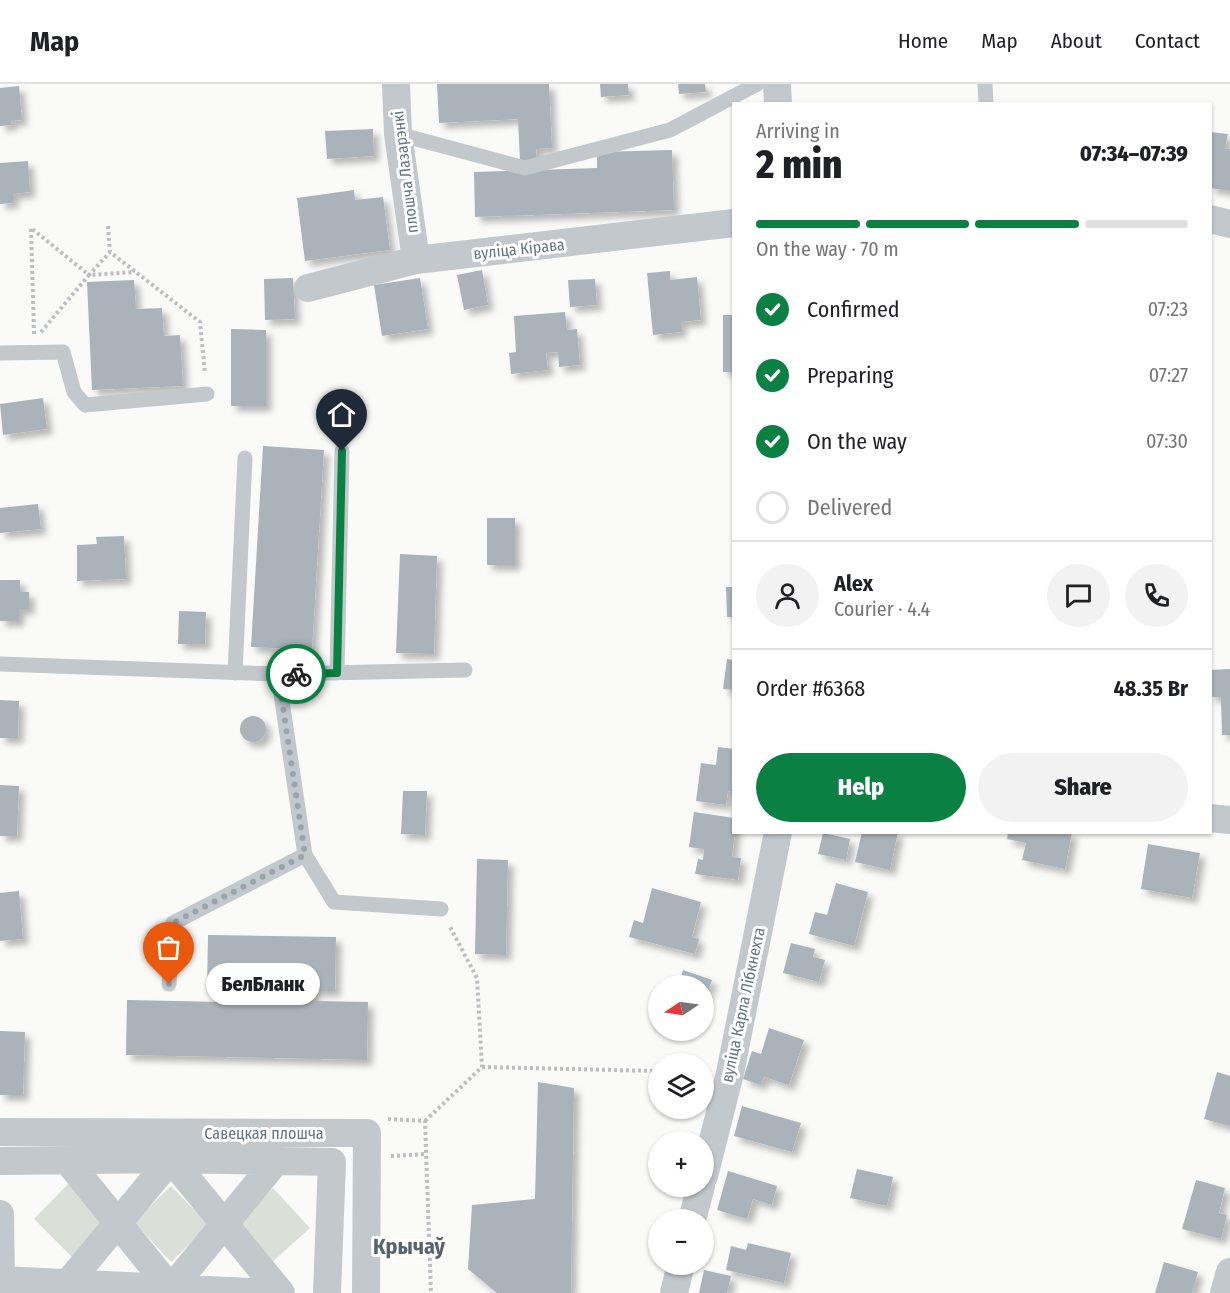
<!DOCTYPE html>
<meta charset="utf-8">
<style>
:root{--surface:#fff;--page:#f2f2f2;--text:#202124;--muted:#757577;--line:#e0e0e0;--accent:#0b8043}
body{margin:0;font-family:"Fira Sans Condensed",sans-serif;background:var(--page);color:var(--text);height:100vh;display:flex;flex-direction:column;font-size:22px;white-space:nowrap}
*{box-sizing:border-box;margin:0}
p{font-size:20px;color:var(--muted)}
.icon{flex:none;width:33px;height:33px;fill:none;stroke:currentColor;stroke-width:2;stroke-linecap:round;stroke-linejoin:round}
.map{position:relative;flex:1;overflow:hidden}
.drawer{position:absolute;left:732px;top:18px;width:480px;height:732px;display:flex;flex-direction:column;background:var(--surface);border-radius:0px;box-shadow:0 2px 4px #0004}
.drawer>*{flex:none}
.needle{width:39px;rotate:257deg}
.fabs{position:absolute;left:648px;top:891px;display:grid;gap:12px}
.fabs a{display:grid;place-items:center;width:66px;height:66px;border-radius:50%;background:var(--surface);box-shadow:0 2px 4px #0004;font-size:30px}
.pin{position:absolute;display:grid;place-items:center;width:51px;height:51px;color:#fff;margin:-62px -26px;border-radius:50% 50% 50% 0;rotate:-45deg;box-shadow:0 0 6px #0007}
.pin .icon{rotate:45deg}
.courier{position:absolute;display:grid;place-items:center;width:60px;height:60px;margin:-30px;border:4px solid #0b8043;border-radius:50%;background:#fff;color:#222;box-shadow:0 2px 8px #0007}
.bubble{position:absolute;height:42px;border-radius:21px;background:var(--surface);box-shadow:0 2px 4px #0004;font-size:20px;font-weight:800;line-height:42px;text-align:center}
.head em{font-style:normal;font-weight:800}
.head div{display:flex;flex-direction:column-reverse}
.head{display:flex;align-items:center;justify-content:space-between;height:102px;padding:0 24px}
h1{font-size:39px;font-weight:800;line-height:45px}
.bar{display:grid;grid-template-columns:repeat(4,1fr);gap:9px 6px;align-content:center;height:72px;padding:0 24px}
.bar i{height:8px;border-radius:4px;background:var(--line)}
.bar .on{background:var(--accent)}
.bar p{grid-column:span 4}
.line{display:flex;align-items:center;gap:15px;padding:0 24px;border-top:2px solid var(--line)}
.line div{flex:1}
.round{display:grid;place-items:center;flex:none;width:63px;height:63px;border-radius:32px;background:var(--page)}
ol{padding:0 24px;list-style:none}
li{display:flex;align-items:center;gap:18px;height:66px}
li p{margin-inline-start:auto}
li .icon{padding:6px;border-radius:50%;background:var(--accent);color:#fff;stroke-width:4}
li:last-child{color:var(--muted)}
li i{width:33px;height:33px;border:3px solid var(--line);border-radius:50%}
.cta{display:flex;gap:12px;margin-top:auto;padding:12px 24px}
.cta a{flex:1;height:69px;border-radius:36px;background:var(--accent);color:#fff;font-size:24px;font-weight:800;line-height:69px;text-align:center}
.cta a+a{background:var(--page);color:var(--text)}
header{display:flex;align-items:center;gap:36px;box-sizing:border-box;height:84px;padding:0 30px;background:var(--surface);border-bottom:2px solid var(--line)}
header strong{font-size:28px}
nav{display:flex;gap:33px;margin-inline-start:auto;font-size:21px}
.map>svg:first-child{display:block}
.green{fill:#dadfd7}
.building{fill:#aab3b9;filter:url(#shadow)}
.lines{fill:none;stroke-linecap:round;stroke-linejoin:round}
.path{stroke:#bbbfc2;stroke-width:4;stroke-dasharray:3 3;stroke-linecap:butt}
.lane{stroke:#c3c8cc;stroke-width:15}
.street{stroke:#c3c8cc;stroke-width:28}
.done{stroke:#99a4ac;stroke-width:6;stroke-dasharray:0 10.8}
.route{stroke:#0b8043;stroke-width:8}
.labels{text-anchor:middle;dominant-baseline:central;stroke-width:6;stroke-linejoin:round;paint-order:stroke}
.street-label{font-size:16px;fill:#657683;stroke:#fff}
.district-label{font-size:22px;font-weight:bold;fill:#57646e;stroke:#fff}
</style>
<header>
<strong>Map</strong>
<nav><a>Home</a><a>Map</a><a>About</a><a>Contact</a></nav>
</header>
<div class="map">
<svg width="1230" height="1209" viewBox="0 0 1230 1209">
<defs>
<filter id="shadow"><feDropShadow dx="5.5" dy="5.5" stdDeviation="3" flood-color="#0004"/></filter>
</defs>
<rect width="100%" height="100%" fill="#fafaf8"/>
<path class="green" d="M70,1098L109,1135L72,1173L34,1135Z
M171,1102L209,1141L171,1178L134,1138Z
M273,1104L310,1144L270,1180L234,1141Z"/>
<path class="building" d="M437,0H549L552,64L536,65L537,76L520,77L518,35L439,39Z
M600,0H628L629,11L601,13Z
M678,0H705L706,8L679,10Z
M19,2L22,36L11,37L12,41L0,42V4Z
M373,45L374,72L327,75L325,47Z
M1210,48L1228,50L1225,64L1230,65V107L1210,104Z
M672,66L674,126L475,133L474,88L597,84V68Z
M28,77L30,108L13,110V119L0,120V79Z
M354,106L355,116L383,113L390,166L305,177L297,114Z
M482,186L488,221L464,226L457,191Z
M670,187V196L697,193L701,236L681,238V248L653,251L647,189Z
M293,194L295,235L265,236L264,195Z
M420,194L428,245L382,252L374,201Z
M595,195L597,221L570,223L568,196Z
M134,196L136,225L162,224L164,252L180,251L183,302L92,306L87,198Z
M565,228L567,246L577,245L580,281L559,283L558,268L546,269L548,286L511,290L509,269L516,268L514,232Z
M723,231H734V288H723Z
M231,245L266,246V322H231Z
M43,314L47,345L3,351L0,320Z
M263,362L324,366L312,566L251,563Z
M38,420L41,445L0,449V424Z
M487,434H515V481H487Z
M124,452L126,495L77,497V461L97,460L96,453Z
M400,470L437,472L434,570L396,569Z
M0,496H20V508H29V525H19V537H0Z
M726,503H734V533H727Z
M179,527L206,528L205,560H178Z
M727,575L734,576V606L723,605Z
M1230,585V651H1222L1221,613H1210V586Z
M0,616L19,617L18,654H0Z
M240 645a13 13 0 1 1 26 0a13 13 0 1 1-26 0Z
M718,663L734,665V708L728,707L726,721L696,717L701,679L716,681Z
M0,701L19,702L17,752H0Z
M403,707H427L425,751L401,750Z
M694,728L734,734L735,748L732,773L741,774L738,796L695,790L698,775L703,776L704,765L689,763Z
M862,748H898L890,786L855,778Z
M1008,748H1072L1065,785L1022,776L1026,759L1007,755Z
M823,749L850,755L846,776L818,770Z
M1148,760L1200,769L1192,814L1141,805Z
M477,775L508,776L506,871L475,870Z
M836,799L868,808L854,862L809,850L815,828L827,831Z
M652,804L701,818L692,853L699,855L695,870L629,853L634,836L643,839Z
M19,807L23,855L0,857V809Z
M208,851L336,853L335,907H314V917L368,918L367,976L126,971L127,916L223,918V906H207Z
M791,859L815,865L813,873L825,876L819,898L783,889Z
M683,886L712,896L704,919V902H678Z
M658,918V942L651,939Z
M769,944L804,956L789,1001L764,993L761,1001L743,995L752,967L761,970Z
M0,947L25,948L23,1011H0Z
M1217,988L1230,992V1042L1204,1035Z
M538,998L574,1004L571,1209H497L468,1185L472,1121L535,1115Z
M742,1022L801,1039L792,1068L734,1052Z
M857,1085L893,1093L887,1122L850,1114Z
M728,1087L777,1102L772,1121L753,1115L747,1135L717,1126Z
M1196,1096L1225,1104L1219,1129L1227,1131L1221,1155L1182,1145Z
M748,1159L791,1169L784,1199L726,1186L731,1162L746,1166Z
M1164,1178L1198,1188L1192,1209H1155Z
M704,1186L731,1192L727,1209H699Z"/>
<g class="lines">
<path class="path" d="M108,142L110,168
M41,248L89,191L135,188
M34,250L31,144L89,191L110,168L200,238L205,290
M482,983L658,987
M388,1035L425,1037L431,1209
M425,1037L482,983L477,894L449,841
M391,1072L426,1070"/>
<path class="lane" d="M985,0L986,20
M398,50L525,84L670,46L757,0
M0,269L63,268L74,308L85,321L207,310
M0,580L278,590L465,586
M235,589L245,374
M337,589L342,367
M278,590L305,771L334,818L441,825
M169,900L173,839L305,771"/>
<path class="street" d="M396,0L398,50L416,176
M777,0L778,20
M1210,135L1230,140
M308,204L416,176L734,139
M1210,734L1230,736
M0,1048L367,1049L366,1209
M67,1076L171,1205L276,1077
M0,1077L171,1075L332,1078L327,1209
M704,1092L730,989L778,748
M0,1130L1,1196L273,1209
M692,1136L701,1102
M67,1200L171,1075L281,1209
M674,1209L681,1180
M1224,1209L1230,1188"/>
</g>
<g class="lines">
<path class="done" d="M169,900L173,839L305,771L278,590H296"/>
<path class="route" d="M296,590L337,589L342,367"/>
</g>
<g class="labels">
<g class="street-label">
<text transform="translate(405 88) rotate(-97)">плошча Лазарэнкі</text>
<text transform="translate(519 165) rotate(-6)">вуліца Кірава</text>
<text transform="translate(743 921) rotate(-78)">вуліца Карла Лібкнехта</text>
<text x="264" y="1049">Савецкая плошча</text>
</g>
<g class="district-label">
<text x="409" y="1162">Крычаў</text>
</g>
</g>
</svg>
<div class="fabs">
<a><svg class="needle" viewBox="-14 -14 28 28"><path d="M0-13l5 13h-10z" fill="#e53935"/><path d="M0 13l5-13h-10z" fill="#757577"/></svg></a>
<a><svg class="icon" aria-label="layers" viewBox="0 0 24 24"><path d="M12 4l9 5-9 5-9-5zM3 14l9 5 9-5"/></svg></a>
<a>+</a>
<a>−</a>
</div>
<div class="pin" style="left:169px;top:900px;background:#ea580c"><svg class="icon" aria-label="bag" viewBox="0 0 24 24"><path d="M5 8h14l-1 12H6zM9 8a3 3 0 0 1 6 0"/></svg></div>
<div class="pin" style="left:342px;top:367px;background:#1f2937"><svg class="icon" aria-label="home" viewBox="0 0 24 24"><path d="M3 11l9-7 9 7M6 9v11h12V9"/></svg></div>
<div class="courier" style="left:296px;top:590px"><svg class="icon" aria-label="bike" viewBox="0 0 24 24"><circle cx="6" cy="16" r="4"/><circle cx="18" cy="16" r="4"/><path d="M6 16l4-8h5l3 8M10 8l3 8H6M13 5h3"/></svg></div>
<div class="bubble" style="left:206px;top:879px;width:114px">БелБланк</div>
<section class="drawer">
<div class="head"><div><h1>2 min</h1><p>Arriving in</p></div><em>07:34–07:39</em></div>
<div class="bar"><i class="on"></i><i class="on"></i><i class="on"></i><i></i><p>On the way · 70 m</p></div>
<ol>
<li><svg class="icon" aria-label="check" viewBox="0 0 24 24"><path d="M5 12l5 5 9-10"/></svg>Confirmed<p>07:23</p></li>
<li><svg class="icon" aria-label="check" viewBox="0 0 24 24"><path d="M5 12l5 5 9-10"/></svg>Preparing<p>07:27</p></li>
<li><svg class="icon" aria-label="check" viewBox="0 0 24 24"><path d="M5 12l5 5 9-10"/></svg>On the way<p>07:30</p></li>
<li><i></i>Delivered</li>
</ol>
<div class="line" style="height:108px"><a class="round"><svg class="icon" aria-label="person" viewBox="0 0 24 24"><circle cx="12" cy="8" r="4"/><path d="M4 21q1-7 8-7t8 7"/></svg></a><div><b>Alex</b><p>Courier · 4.4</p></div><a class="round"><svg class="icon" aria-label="chat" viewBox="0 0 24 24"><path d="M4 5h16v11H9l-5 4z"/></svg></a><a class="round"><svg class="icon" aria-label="phone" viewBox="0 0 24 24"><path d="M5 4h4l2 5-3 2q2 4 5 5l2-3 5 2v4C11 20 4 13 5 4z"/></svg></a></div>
<div class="line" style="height:78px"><div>Order #6368</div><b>48.35 Br</b></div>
<div class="cta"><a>Help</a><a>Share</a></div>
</section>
</div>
